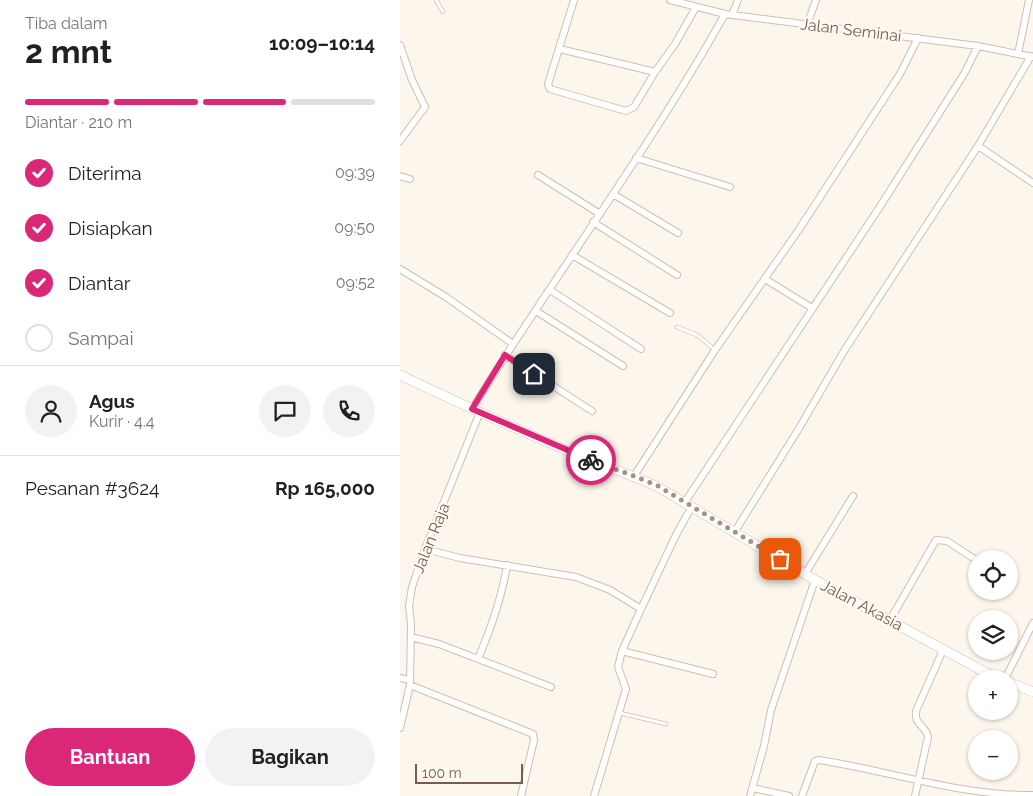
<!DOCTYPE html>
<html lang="id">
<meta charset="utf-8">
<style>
:root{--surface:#fff;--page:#f2f2f2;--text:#202124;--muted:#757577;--line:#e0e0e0;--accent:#db2777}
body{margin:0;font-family:Raleway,sans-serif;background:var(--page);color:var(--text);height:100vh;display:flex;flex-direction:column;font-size:19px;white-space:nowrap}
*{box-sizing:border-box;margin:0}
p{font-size:16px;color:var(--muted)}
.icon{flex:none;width:28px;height:28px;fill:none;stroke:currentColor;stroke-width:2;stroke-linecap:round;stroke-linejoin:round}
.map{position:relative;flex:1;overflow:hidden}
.sheet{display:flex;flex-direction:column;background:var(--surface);width:400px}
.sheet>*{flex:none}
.controls{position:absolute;left:568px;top:550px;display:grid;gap:10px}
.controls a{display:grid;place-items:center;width:50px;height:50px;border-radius:50%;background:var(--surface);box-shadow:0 1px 4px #0004;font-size:25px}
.scale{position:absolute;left:15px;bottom:12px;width:108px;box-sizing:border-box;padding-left:5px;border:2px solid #7a5c4d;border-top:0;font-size:14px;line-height:18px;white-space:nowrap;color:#7a5c4d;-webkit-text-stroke:4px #fffaf3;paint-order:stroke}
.pin{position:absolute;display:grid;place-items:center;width:42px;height:42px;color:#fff;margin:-21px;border-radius:10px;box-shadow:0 2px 8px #0006}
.courier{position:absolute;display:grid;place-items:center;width:50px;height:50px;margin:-25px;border:4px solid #db2777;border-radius:50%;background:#fff;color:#222;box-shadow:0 1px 6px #0007}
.overview em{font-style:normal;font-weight:700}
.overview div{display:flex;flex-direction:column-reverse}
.overview{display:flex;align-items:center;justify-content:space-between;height:85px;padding:0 25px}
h1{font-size:32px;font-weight:700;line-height:38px}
.bar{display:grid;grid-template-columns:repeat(4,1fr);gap:8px 5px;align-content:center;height:60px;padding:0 25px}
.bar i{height:6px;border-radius:4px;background:var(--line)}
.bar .selected{background:var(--accent)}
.bar p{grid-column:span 4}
.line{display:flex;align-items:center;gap:12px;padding:0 25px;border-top:1px solid var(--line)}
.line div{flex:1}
.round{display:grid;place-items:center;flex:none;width:52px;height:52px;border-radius:26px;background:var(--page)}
ol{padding:0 25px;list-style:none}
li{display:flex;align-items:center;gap:15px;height:55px}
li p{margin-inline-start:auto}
li .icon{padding:5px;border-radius:50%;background:var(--accent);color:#fff;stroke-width:4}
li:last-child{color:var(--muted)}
li i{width:28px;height:28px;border:2px solid var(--line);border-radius:50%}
.action{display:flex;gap:10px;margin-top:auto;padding:10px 25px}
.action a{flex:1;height:58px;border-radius:30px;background:var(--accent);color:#fff;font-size:20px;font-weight:700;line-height:58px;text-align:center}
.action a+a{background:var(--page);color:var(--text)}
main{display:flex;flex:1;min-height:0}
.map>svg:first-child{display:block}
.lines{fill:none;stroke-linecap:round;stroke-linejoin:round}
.lane-casing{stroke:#d1beb0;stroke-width:4.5}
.street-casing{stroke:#d1beb0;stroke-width:8}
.secondary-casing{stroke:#d6c0b0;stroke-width:10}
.lane{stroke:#fff;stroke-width:3}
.street{stroke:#fff;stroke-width:6}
.secondary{stroke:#fff;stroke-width:9}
.done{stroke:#a89285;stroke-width:5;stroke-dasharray:0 9}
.route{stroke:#db2777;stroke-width:6}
.labels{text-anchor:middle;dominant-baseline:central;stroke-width:4.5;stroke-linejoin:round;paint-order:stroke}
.street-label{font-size:16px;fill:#7a5c4d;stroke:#fffaf3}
</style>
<main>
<section class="sheet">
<div class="overview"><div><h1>2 mnt</h1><p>Tiba dalam</p></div><em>10:09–10:14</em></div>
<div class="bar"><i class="selected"></i><i class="selected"></i><i class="selected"></i><i></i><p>Diantar · 210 m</p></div>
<ol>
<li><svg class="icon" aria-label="check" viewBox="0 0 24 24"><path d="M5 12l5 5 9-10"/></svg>Diterima<p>09:39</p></li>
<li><svg class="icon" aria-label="check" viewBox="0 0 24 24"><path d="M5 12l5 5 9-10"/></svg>Disiapkan<p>09:50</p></li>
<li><svg class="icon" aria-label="check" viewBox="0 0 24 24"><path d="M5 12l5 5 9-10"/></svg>Diantar<p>09:52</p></li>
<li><i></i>Sampai</li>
</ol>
<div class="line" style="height:90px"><a class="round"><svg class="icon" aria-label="person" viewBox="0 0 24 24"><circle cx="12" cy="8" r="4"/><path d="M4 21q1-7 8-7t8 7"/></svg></a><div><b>Agus</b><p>Kurir · 4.4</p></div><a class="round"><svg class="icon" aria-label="chat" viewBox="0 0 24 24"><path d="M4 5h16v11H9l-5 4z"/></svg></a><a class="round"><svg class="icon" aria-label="phone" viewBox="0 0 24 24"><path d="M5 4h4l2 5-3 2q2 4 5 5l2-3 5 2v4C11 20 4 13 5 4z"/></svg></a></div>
<div class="line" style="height:65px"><div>Pesanan #3624</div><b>Rp 165,000</b></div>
<div class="action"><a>Bantuan</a><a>Bagikan</a></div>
</section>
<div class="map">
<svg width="633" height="796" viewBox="0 0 633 796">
<rect width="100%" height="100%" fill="#fdf6ec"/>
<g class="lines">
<g class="lane-casing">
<path id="lane" d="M36,0L43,12
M277,327L297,335L315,350
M220,713L266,724"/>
</g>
<g class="street-casing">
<path id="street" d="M174,0L148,84L150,89L226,111L234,107L255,72L275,44L296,7
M270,0L325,14L578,46L633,57
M332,15L338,0
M407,25L416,0
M0,45L12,80L25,107L0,141
M160,49L255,72
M618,54L629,0
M578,146L633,183
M236,158L330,187
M138,175L200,214
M0,176L10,179
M213,194L278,233
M193,222L277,275
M172,255L270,313
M0,269L46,297L113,344
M365,279L412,308
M150,290L241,349
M136,311L223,366
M105,355L192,411
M72,409C154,276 249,150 325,14
M234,476L315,350L398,231L500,74L518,38
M285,502L481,205L564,74L578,46
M334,533L398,430L444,351L578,146L631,56
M25,549L60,558L176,577L210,590L241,609
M405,574L453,496
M490,620L536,540L547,541L576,560
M11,637L39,644L151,687
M222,651L313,674
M78,659C91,628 102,598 107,565
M0,678L10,680
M605,679L633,623
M10,685L133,734L134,740L121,796
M0,728L10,685L11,625L9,606L12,587L25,549L80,412
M353,788L389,796
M194,796L226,689L218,667L222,651L241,609L276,535L292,506
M350,796L364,746L371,710L415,580
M402,796L415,761L419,760C491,771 560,796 633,795
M515,796L528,737C526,725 514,726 516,711L543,650"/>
</g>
<g class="secondary-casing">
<path id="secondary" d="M0,375C61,404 123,433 186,458C210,468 234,476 258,487L415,580L583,671L601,679
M609,682L633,692"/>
</g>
<use href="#lane" class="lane"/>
<use href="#street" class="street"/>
<use href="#secondary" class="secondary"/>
</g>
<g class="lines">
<path class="done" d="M191,460L234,476L258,486L380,559"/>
<path class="route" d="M134,374L105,355L72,409L191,460"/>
</g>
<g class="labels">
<g class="street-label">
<text transform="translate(451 30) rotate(7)">Jalan Seminai</text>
<text transform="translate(31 538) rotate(-68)">Jalan Raja</text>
<text transform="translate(462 605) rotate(28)">Jalan Akasia</text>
</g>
</g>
</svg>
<div class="controls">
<a><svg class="icon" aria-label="locate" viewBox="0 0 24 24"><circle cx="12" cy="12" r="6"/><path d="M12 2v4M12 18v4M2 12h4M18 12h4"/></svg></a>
<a><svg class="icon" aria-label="layers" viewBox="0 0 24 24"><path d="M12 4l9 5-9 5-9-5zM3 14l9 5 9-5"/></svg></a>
<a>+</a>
<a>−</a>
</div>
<div class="scale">100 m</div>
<div class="pin" style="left:380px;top:559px;background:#ea580c"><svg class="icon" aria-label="bag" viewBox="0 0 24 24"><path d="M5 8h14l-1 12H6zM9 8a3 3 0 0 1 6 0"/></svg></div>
<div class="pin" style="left:134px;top:374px;background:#1f2937"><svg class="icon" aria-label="home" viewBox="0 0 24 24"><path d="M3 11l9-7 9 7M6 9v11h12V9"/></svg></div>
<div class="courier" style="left:191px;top:460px"><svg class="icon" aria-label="bike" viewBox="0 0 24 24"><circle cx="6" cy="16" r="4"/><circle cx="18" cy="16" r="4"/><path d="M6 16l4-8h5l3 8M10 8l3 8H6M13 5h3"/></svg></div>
</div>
</main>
